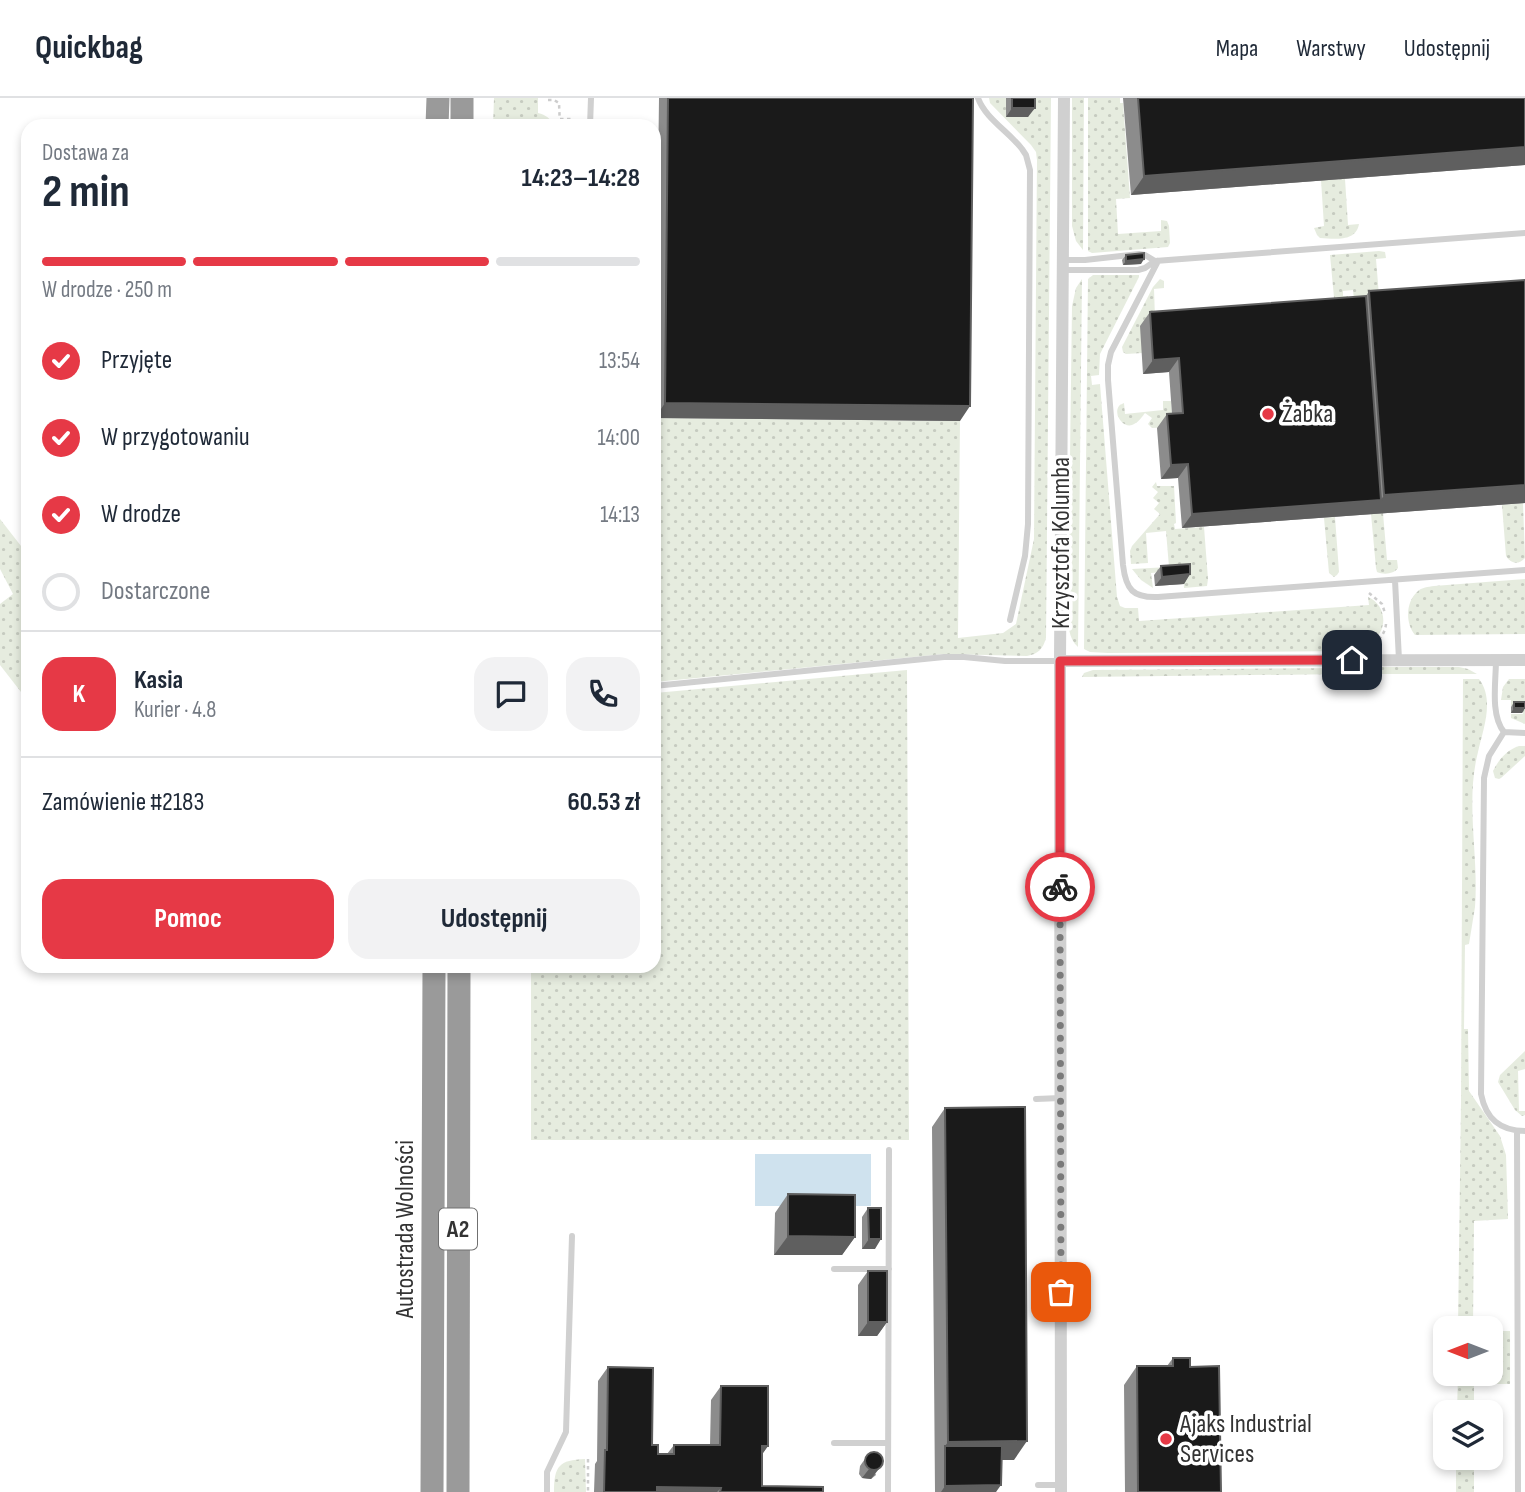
<!DOCTYPE html>
<html lang="pl">
<meta charset="utf-8">
<style>
:root{--surface:#fff;--page:#f2f2f3;--text:#1f2937;--muted:#747a83;--line:#e0e1e3;--accent:#e63946}
body{margin:0;font-family:"Sofia Sans Condensed",sans-serif;background:var(--page);color:var(--text);height:100vh;display:flex;flex-direction:column;font-size:26px;white-space:nowrap}
*{box-sizing:border-box;margin:0}
p{font-size:23px;color:var(--muted)}
.icon{flex:none;width:38px;height:38px;fill:none;stroke:currentColor;stroke-width:2;stroke-linecap:round;stroke-linejoin:round}
.map{position:relative;flex:1;overflow:hidden}
.panel{position:absolute;left:21px;top:21px;width:640px;height:854px;display:flex;flex-direction:column;background:var(--surface);border-radius:21px;box-shadow:0 4px 10px #0003}
.panel>*{flex:none}
.needle{width:46px;rotate:270deg}
.buttons{position:absolute;left:1433px;top:1218px;display:grid;gap:14px}
.buttons a{display:grid;place-items:center;width:70px;height:70px;border-radius:14px;background:var(--surface);box-shadow:0 4px 10px #0003;font-size:35px}
.pin{position:absolute;display:grid;place-items:center;width:60px;height:60px;color:#fff;margin:-30px;border-radius:14px;box-shadow:0 4px 10px #0006}
.courier{position:absolute;display:grid;place-items:center;width:70px;height:70px;margin:-35px;border:5px solid #e63946;border-radius:50%;background:#fff;color:#222;box-shadow:0 2px 9px #0007}
.head em{font-style:normal;font-weight:700}
.head div{display:flex;flex-direction:column-reverse}
.head{display:flex;align-items:center;justify-content:space-between;height:119px;padding:0 21px}
h1{font-size:46px;font-weight:700;line-height:52px}
.bar{display:grid;grid-template-columns:repeat(4,1fr);gap:10px 7px;align-content:center;height:84px;padding:0 21px}
.bar i{height:9px;border-radius:5px;background:var(--line)}
.bar .on{background:var(--accent)}
.bar p{grid-column:span 4}
.line{display:flex;align-items:center;gap:18px;padding:0 21px;border-top:2px solid var(--line)}
.line div{flex:1}
.round{display:grid;place-items:center;flex:none;width:74px;height:74px;border-radius:21px;background:var(--page)}
ol{padding:0 21px;list-style:none}
li{display:flex;align-items:center;gap:21px;height:77px}
li p{margin-inline-start:auto}
li .icon{padding:7px;border-radius:50%;background:var(--accent);color:#fff;stroke-width:4}
li:last-child{color:var(--muted)}
li i{width:38px;height:38px;border:4px solid var(--line);border-radius:50%}
.primary-button{display:flex;gap:14px;margin-top:auto;padding:14px 21px}
.primary-button a{flex:1;height:80px;border-radius:21px;background:var(--accent);color:#fff;font-size:28px;font-weight:700;line-height:80px;text-align:center}
.primary-button a+a{background:var(--page);color:var(--text)}
header{display:flex;align-items:center;gap:42px;box-sizing:border-box;height:98px;padding:0 35px;background:var(--surface);border-bottom:2px solid var(--line)}
header strong{font-size:33px}
nav{display:flex;gap:38px;margin-inline-start:auto;font-size:24px}
.map>svg:first-child{display:block}
.grass{fill:url(#grass-dots)}
.water{fill:#cfe2ee}
.lines{fill:none;stroke-linecap:round;stroke-linejoin:round}
.path{stroke:#cdcdcd;stroke-width:2.5;stroke-dasharray:3.5 3.5;stroke-linecap:butt}
.service{stroke:#d0d0d0;stroke-width:6}
.minor{stroke:#d0d0d0;stroke-width:12}
.motorway{stroke:#9a9a9a;stroke-width:23}
.wall{fill:#8c8c8c}
.shaded-wall{fill:#5f5f5f}
.building{fill:#1a1a1a;stroke:#5f5f5f;stroke-width:2}
.done{stroke:#7a7a7a;stroke-width:7;stroke-dasharray:0 12.6}
.route{stroke:#e63946;stroke-width:9}
.poi-dot{fill:#e63946;stroke:#fff;stroke-width:2.5}
.labels{text-anchor:middle;dominant-baseline:central;stroke-width:7;stroke-linejoin:round;paint-order:stroke}
.shield{fill:#fff;stroke:#707070;stroke-width:2}
.shield-label{font-size:24px;font-weight:bold;fill:#333}
.poi-label{font-size:26px;fill:#333;stroke:#fff;text-anchor:start}
.street-label{font-size:26px;fill:#333;stroke:#fff}
</style>
<header>
<strong>Quickbag</strong>
<nav><a>Mapa</a><a>Warstwy</a><a>Udostępnij</a></nav>
</header>
<div class="map">
<svg width="1525" height="1394" viewBox="0 0 1525 1394">
<defs>
<pattern id="grass-dots" width="8" height="8" patternUnits="userSpaceOnUse" patternTransform="scale(1.75)"><rect width="8" height="8" fill="#e6ecdf"/><path d="M2 2h.1M6 6h.1" fill="none" stroke="#c6cbc0" stroke-width="1.8" stroke-linecap="round"/></pattern>
</defs>
<rect width="100%" height="100%" fill="#fff"/>
<path class="grass" d="M494,0H538V15C546,17 550,20 555,28H493Z
M989,0H1051L1046,540C1043,551 1038,556 1027,558L944,556L655,584V320L960,323L958,540L1003,535L1016,526L1034,441L1037,62L1036,54L1031,47L990,5Z
M1072,0H1084L1083,152L1076,143L1072,128Z
M1088,0H1120V5H1123L1130,100L1116,101L1118,136L1161,133V122L1167,123L1169,128L1170,145L1168,149L1092,155L1088,153Z
M1345,81L1348,127L1359,126C1356,144 1335,141 1320,140L1317,137L1314,130L1324,128L1321,82Z
M1379,153L1385,154L1386,160L1376,161L1380,210L1355,212L1353,192L1343,193V198H1348L1349,209L1335,210L1330,157Z
M1093,177H1139V179L1100,256L1099,277L1091,278L1092,287L1100,286L1117,499L1120,508L1125,510H1138L1139,523L1369,507L1368,499C1387,507 1389,534 1370,544C1364,548 1355,549 1348,549V553L1108,555L1090,554L1084,551L1088,181Z
M1082,181L1078,549C1068,540 1068,526 1068,513L1072,208L1076,190Z
M1160,181L1164,183V190L1154,191L1155,220L1142,255L1126,256L1123,254L1122,249L1153,189Z
M1163,303H1171L1173,329L1152,330L1148,326L1152,320L1145,315C1142,319 1138,325 1132,327C1123,330 1113,316 1119,308C1120,306 1123,306 1124,305L1125,316L1163,312Z
M1156,384L1157,388H1174L1176,425L1174,426L1175,431L1204,429L1208,481L1207,488L1184,490L1183,472L1151,475L1153,490L1141,482L1132,471L1169,469L1166,433L1146,435L1148,465L1131,466L1130,453L1132,448L1160,416L1154,411L1159,405L1153,400L1158,394L1152,389Z
M1523,405L1525,460C1519,467 1511,466 1506,458L1502,407Z
M1383,415L1387,462H1397L1398,470C1394,476 1384,477 1377,474L1376,470L1371,416Z
M1335,419L1339,474L1337,477L1334,479L1329,475L1324,420Z
M0,421L28,457V603L0,567V506L13,496L0,471Z
M1525,481V536L1415,537C1405,525 1406,504 1417,494C1422,489 1428,489 1434,488Z
M1358,569H1459L1468,571L1477,576H1358Z
M1348,570L1349,576L1082,579L1084,575L1093,572Z
M907,572L909,1042H531V868H654L655,595Z
M1463,581H1479C1495,602 1483,631 1478,654C1465,704 1479,758 1475,809C1473,821 1471,834 1469,846L1465,847L1464,931H1468L1469,993L1500,1038L1506,1057L1508,1121L1474,1123L1473,1230H1458L1461,1005Z
M1509,581H1525V626L1511,620V616H1523L1522,608H1511V602H1501L1503,589Z
M1519,648H1525V658L1501,680L1499,681L1495,680L1493,673C1499,661 1507,652 1519,648Z
M1525,953V971L1518,973L1519,1013H1525V1017L1522,1018L1515,1012L1498,984L1500,977Z
M1491,1233H1510V1286H1474V1314H1457L1458,1276H1491Z
M1456,1360H1474V1394H1456Z
M585,1361L586,1394H554C554,1368 559,1362 585,1361Z"/>
<path class="water" d="M755,1056H871V1108H755Z"/>
<g class="lines">
<path class="path" d="M548,2H554L559,5L560,28
M560,21H572
M1369,495L1382,506L1385,515
M1367,549C1377,545 1385,537 1386,526
M588,1361V1394"/>
<path class="service" d="M978,0C985,20 1009,34 1022,51L1026,57L1030,72L1028,426L1025,458L1010,522
M590,28L591,0
M1063,162H1085L1139,156L1145,157L1155,163
M1158,163L1111,254L1108,267V282L1123,467C1126,492 1133,500 1158,499L1525,472
M1063,172H1138L1145,170L1155,163L1525,135
M1395,482L1399,562
M1496,562C1496,583 1490,617 1504,634L1525,635
M654,588L944,559H964L1005,563H1060
M1504,634L1489,658L1484,680L1481,996C1486,1021 1500,1033 1525,1033
M1036,1001L1061,1000
M1517,1033L1518,1394
M834,1171H889
M834,1345H888
M1038,1387H1061
M547,1394V1374L566,1334L572,1138
M888,1394L889,1052"/>
<path class="minor" d="M1060,563L1525,562
M1061,1394L1060,563L1064,0"/>
<path class="motorway" d="M437,28L438,0
M462,28V0
M432,1394L434,868
M458,1394L459,868"/>
</g>
<path class="wall" d="M659,0H973L960,323L655,320Z
M1006,0H1035L1028,19H1006Z
M1123,0H1525V67L1131,97Z
M1126,157L1141,166L1123,167L1122,162Z
M1369,193L1525,405L1182,430L1178,380L1161,381L1157,330L1167,316H1172L1169,274L1143,276L1140,228L1150,214L1366,198Z
M1161,468L1190,476L1184,486L1155,488L1154,477Z
M1514,604L1525,610L1522,615H1511V609Z
M945,1010L1014,1362H1001L996,1394H935L932,1029Z
M788,1096L855,1139L842,1157H774L775,1115Z
M868,1110L875,1151H862V1119Z
M868,1173L887,1224L877,1238H858V1187Z
M1173,1260L1221,1394H1125L1124,1287L1137,1268H1167Z
M608,1269L658,1356H667L674,1347H710L711,1302L721,1288L768,1348L762,1356V1388L823,1394H594L595,1366L597,1363L598,1283Z
M867,1358L876,1377L871,1381L862,1380L859,1376L860,1368Z"/>
<path class="shaded-wall" d="M1012,10H1035L1028,19H1006Z
M1525,49V67L1131,97L1144,78Z
M1144,161L1141,166L1123,167L1126,163Z
M1179,260L1169,274L1143,276L1153,262Z
M665,305L970,308L960,323L655,320Z
M1188,366L1178,380L1161,381L1171,367Z
M1525,387V405L1182,430L1192,416L1381,402L1384,397Z
M1190,476L1184,486L1155,488L1162,479Z
M1514,610H1525L1522,615H1511Z
M788,1138L855,1139L842,1157H774Z
M869,1141H881L875,1151H862Z
M868,1224H887L877,1238H858Z
M1027,1343L1014,1362H945V1348L948,1344Z
M762,1348H768L758,1362Z
M882,1367L871,1381L862,1380L869,1371Z
M1001,1387L996,1394H941L945,1388Z
M657,1389L721,1390L717,1394H654Z"/>
<path class="building" d="M668,0H973L970,308L665,305Z
M1012,0H1035V10H1012Z
M1138,0H1525V49L1144,78Z
M1144,155V161L1126,163V157Z
M1525,182V387L1384,397L1369,193Z
M1366,198L1381,402L1192,416L1188,366L1171,367L1167,316L1183,315L1179,260L1153,262L1150,214Z
M1190,466V476L1162,479L1161,468Z
M1514,604H1525V610H1514Z
M1025,1009L1027,1343L948,1344L945,1010Z
M788,1096L855,1097V1139L788,1138Z
M868,1110H881V1141H869Z
M868,1173H887V1224H868Z
M1173,1260H1190V1269L1219,1268L1221,1394H1138L1137,1268H1173Z
M608,1269L653,1270L652,1347H658V1356H674V1347H720L721,1288H768V1348H762V1388L823,1389V1394H720L721,1390L657,1389V1394H604L605,1352H607Z
M945,1348H1002L1001,1387L945,1388Z
M865 1363a9 9 0 1 1 18 0a9 9 0 1 1-18 0Z"/>
<g class="lines">
<path class="done" d="M1060,789L1061,1194"/>
<path class="route" d="M1060,789V563L1352,562"/>
</g>
<g class="poi-dot">
<circle cx="1268" cy="316" r="7"/>
<circle cx="1166" cy="1341" r="7"/>
</g>
<g class="labels">
<rect class="shield" x="439" y="1110.5" width="38" height="41" rx="5"/>
<g class="shield-label">
<text x="458" y="1131">A2</text>
</g>
<g class="poi-label">
<text x="1282" y="316">Żabka</text>
<text x="1180" y="1326">Ajaks Industrial<tspan x="1180" dy="30">Services</tspan></text>
</g>
<g class="street-label">
<text transform="translate(1061 445) rotate(-90)">Krzysztofa Kolumba</text>
<text transform="translate(405 1131) rotate(-90)">Autostrada Wolności</text>
</g>
</g>
</svg>
<div class="buttons">
<a><svg class="needle" viewBox="-14 -14 28 28"><path d="M0-13l5 13h-10z" fill="#e53935"/><path d="M0 13l5-13h-10z" fill="#747a83"/></svg></a>
<a><svg class="icon" aria-label="layers" viewBox="0 0 24 24"><path d="M12 4l9 5-9 5-9-5zM3 14l9 5 9-5"/></svg></a>
</div>
<div class="pin" style="left:1061px;top:1194px;background:#ea580c"><svg class="icon" aria-label="bag" viewBox="0 0 24 24"><path d="M5 8h14l-1 12H6zM9 8a3 3 0 0 1 6 0"/></svg></div>
<div class="pin" style="left:1352px;top:562px;background:#1f2937"><svg class="icon" aria-label="home" viewBox="0 0 24 24"><path d="M3 11l9-7 9 7M6 9v11h12V9"/></svg></div>
<div class="courier" style="left:1060px;top:789px"><svg class="icon" aria-label="bike" viewBox="0 0 24 24"><circle cx="6" cy="16" r="4"/><circle cx="18" cy="16" r="4"/><path d="M6 16l4-8h5l3 8M10 8l3 8H6M13 5h3"/></svg></div>
<section class="panel">
<div class="head"><div><h1>2 min</h1><p>Dostawa za</p></div><em>14:23–14:28</em></div>
<div class="bar"><i class="on"></i><i class="on"></i><i class="on"></i><i></i><p>W drodze · 250 m</p></div>
<ol>
<li><svg class="icon" aria-label="check" viewBox="0 0 24 24"><path d="M5 12l5 5 9-10"/></svg>Przyjęte<p>13:54</p></li>
<li><svg class="icon" aria-label="check" viewBox="0 0 24 24"><path d="M5 12l5 5 9-10"/></svg>W przygotowaniu<p>14:00</p></li>
<li><svg class="icon" aria-label="check" viewBox="0 0 24 24"><path d="M5 12l5 5 9-10"/></svg>W drodze<p>14:13</p></li>
<li><i></i>Dostarczone</li>
</ol>
<div class="line" style="height:126px"><b class="round" style="background:var(--accent);color:#fff">K</b><div><b>Kasia</b><p>Kurier · 4.8</p></div><a class="round"><svg class="icon" aria-label="chat" viewBox="0 0 24 24"><path d="M4 5h16v11H9l-5 4z"/></svg></a><a class="round"><svg class="icon" aria-label="phone" viewBox="0 0 24 24"><path d="M5 4h4l2 5-3 2q2 4 5 5l2-3 5 2v4C11 20 4 13 5 4z"/></svg></a></div>
<div class="line" style="height:91px"><div>Zamówienie #2183</div><b>60.53 zł</b></div>
<div class="primary-button"><a>Pomoc</a><a>Udostępnij</a></div>
</section>
</div>
